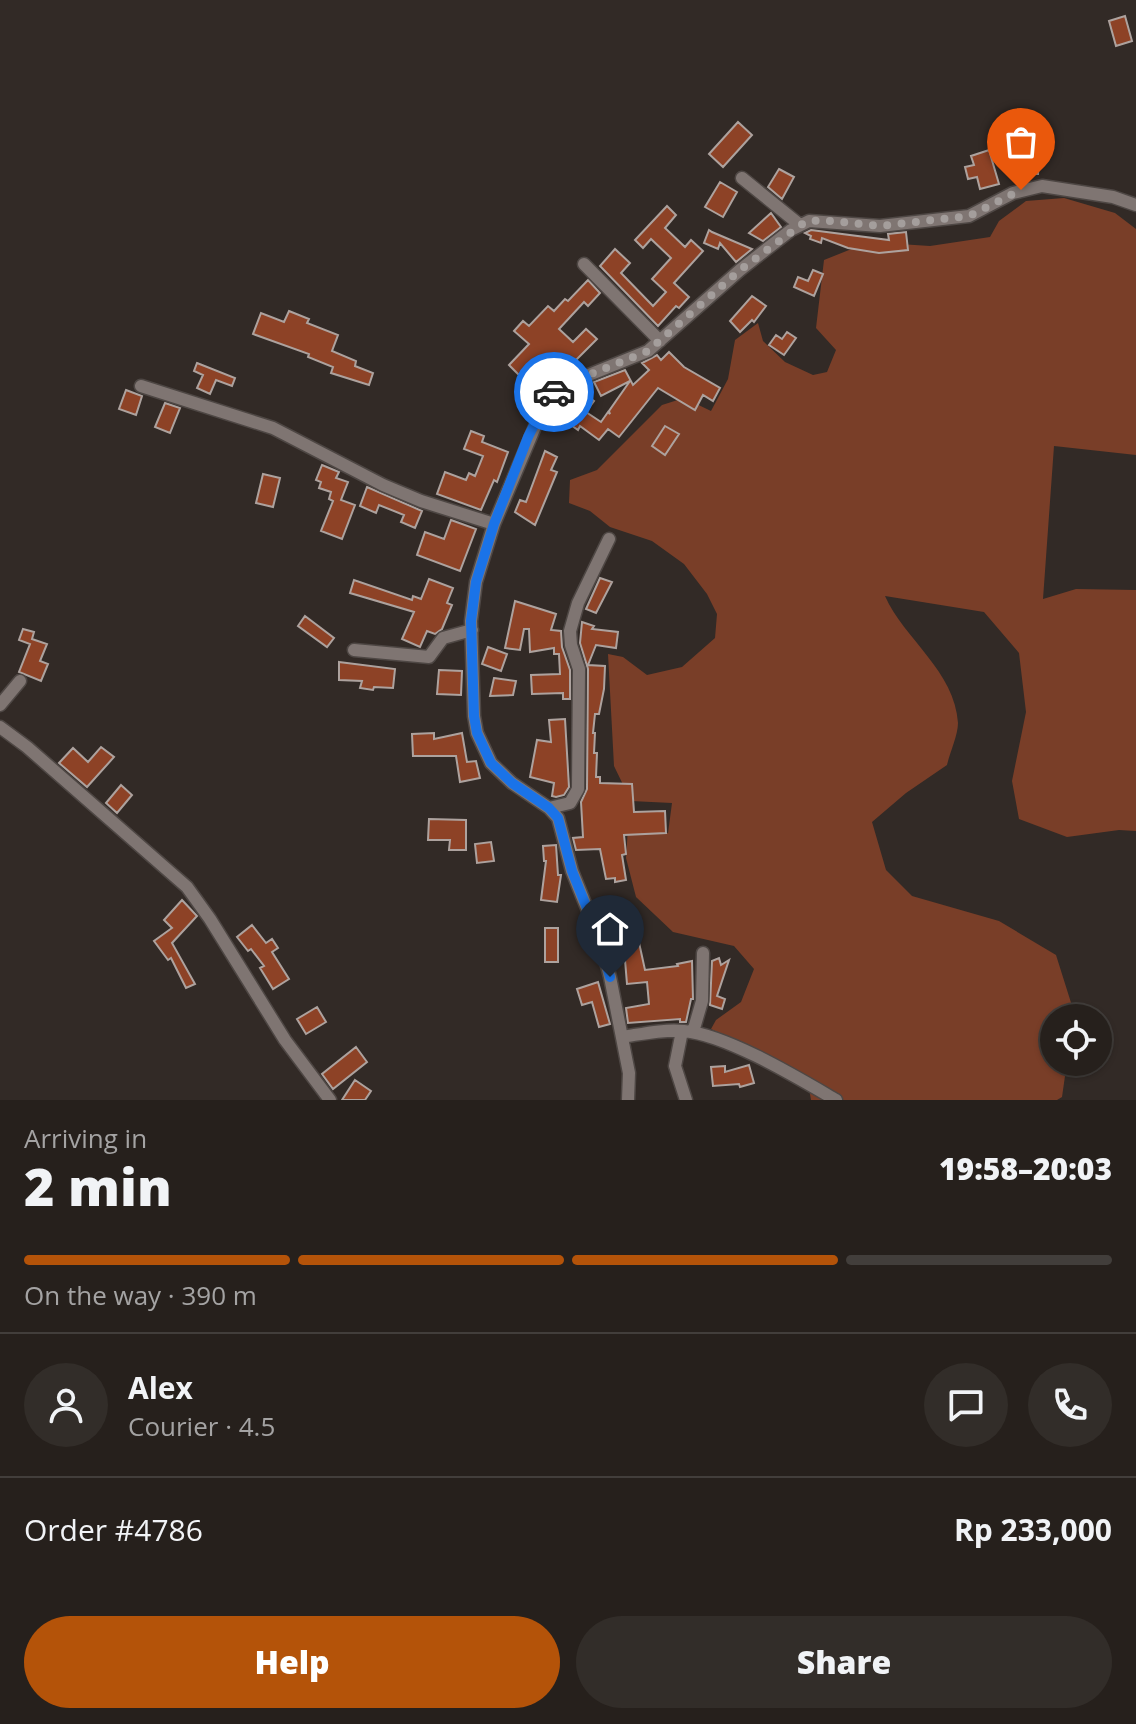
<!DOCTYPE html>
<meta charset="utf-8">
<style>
:root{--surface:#26201c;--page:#322d29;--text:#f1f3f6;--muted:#a4a3a3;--line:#423e3b;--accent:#b45309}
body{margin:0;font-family:"Open Sans",sans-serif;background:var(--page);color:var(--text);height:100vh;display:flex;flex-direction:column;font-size:30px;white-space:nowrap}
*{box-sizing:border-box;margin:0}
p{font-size:26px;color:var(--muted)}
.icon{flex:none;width:44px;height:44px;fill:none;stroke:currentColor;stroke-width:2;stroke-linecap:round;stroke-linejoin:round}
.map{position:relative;height:1100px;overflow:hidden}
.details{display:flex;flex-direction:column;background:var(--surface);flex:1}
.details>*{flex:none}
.fabs{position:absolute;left:1040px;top:1004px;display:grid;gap:16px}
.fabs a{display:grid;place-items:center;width:72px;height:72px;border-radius:50%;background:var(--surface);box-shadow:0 2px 6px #0004,0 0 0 2px var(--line);font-size:40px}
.pin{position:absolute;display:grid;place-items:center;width:68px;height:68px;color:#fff;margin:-82px -34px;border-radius:50% 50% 50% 0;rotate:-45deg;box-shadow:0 0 8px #0007}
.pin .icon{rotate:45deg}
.courier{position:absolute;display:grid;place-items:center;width:80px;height:80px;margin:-40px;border:6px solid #1a73e8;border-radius:50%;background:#fff;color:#222;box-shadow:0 2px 10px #0007}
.overview em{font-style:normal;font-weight:800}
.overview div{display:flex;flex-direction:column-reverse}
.overview{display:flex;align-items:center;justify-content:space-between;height:136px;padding:0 24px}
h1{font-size:52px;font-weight:800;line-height:60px}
.bar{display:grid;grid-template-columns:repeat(4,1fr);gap:12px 8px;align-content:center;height:96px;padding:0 24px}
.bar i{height:10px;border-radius:6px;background:var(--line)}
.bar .active{background:var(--accent)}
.bar p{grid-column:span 4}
.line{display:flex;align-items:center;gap:20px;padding:0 24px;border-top:2px solid var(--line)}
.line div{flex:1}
.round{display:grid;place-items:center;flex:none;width:84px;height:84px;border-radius:42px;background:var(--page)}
.action{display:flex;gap:16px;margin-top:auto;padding:16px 24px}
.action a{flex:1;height:92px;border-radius:48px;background:var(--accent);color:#fff;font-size:32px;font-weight:800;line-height:92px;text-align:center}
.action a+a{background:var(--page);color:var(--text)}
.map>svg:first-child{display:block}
.green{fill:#793e28}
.building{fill:#8d4226;stroke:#ada29e;stroke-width:2}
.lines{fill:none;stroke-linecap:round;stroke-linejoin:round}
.street-casing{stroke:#4e4744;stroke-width:15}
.street{stroke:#7f7572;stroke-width:12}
.done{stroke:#a49e9c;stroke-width:8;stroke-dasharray:0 14.4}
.route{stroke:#1a73e8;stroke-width:10}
</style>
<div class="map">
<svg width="1136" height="1100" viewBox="0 0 1136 1100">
<rect width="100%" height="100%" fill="#322a26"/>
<path class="green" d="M1064,198L1115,213L1136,229V455L1054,446L1043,599L1076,589L1136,590V831L1119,830L1067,837L1019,819L1012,781L1026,712L1019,653L984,612L885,596C904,639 955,671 958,723C958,735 950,752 947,765L906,793L872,822L886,870L912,896L999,921L1056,955L1073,1009L1072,1018H1054V1062H1067L1062,1097L1057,1100H811L807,1076L711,1029L716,1020L741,1002L754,969L734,946L673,932L636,897L626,858L628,828L668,833L672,803L631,801L614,766L608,654L623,657L647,675L682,667L715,638L717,614L707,594L684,564L652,541L610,527L590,511L569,503L570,480L597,470L662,405L684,398L711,411L728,379L735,340L758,323L763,341L785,362L813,375L827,372L836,350L816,328L824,260L869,242L930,246L990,237L999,221L1026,201Z"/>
<path class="building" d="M1125,16L1132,41L1116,46L1109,21Z
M738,122L752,135L723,167L709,154Z
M1023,146L1040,148L1038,174L1021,173Z
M989,150L999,184L980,189L977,177L968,179L965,167L974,165L971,156Z
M779,169L794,177L782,199L768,187Z
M720,182L737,192L723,217L705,207Z
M667,206L676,215L665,228L685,247L691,240L703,251L674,283L689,297L679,308L676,306L658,326L600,266L615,249L630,263L621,273L653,306L666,292L652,279L671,258L651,239L643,248L635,240Z
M771,213L781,227L763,241L749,233Z
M709,230L712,232L752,249L736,262L720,243L718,249L704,243Z
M811,230L889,240L888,234L906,232L908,250L879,253L848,248L822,238L821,243L810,239L811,236L805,233Z
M813,270L823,274L814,296L794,287L798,277L808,281Z
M588,280L600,293L588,306L584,302L559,329L573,342L586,329L597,339L554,382L540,368L526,382L509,365L529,344L514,331L523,321L529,326L548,306L554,311L565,299L568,301Z
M752,296L766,306L754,322L752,320L740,332L730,321Z
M289,311L309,319L307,323L338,335L332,351L356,361L355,366L373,373L369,385L331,373L333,367L308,357L309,354L253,334L261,313L284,322Z
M787,332L796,338L784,355L769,345L776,335L782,339Z
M669,352L684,367L720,388L713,401L703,395L695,410L658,388L619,437L608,429L599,440L580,426L578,430L551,411L560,400L577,389L594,401L586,412L601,422L608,412L610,414L609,411L630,381L601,396L594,382L625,370L633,385L649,370L642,363L657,355L661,360Z
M197,363L235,378L232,386L216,380L210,394L197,388L203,375L194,371Z
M126,390L142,396L136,415L119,409Z
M165,403L180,408L170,433L155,427Z
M665,426L679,434L665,455L652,446Z
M471,431L484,436L482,442L508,452L497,482L494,480L481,510L437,494L445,472L466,480L469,473L475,476L483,456L464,449Z
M545,451L557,457L551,470L557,472L535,525L515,512L520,500L526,502Z
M322,465L339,472L336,478L348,482L341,500L355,505L342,539L321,531L333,501L329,499L331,492L319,488L321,482L316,480Z
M263,474L280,478L273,507L256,503Z
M367,487L422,511L415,528L401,522L404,515L379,505L376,513L360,506Z
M451,520L476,529L460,571L417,555L425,532L444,539Z
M600,578L612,582L596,613L586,609Z
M429,579L453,588L447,603L452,605L442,629L435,634L427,631L420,647L402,639L414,612L350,593L354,580L412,600L413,596L421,599Z
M515,601L556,614L551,630L561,631L562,647L570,670V699H563V693L532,694L531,675L560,674L559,654H554V648L530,652L529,629H524L520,650L505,648Z
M305,616L334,638L327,647L298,626Z
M582,622L594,626L592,629L618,632L616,648L596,645L588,665L605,666L604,689L599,714H595L593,733H595L594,753H597L596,777H600V783L632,784L634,812L665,811L666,833L624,835L626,854L622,855L626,880L615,882V878L606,879L600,849L576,850L573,838L583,837L581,802L587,789L588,669L580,643Z
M23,629L34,632L32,639L47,644L40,661L48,664L41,681L19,672L30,644L19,640Z
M488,647L507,654L501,671L482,664Z
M339,662L395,669L393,688L374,687L373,690L360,688L362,681L339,680Z
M439,670L462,671L461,695L437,694Z
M494,678L516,681L513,695L490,696Z
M565,719L569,787L564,795L556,797L552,796L554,783L530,777L537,740L551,742L549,720Z
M434,733V739L462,733L467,762L476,761L480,778L460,782L456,756H413L412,734Z
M101,747L114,757L87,787L59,763L73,748L88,762Z
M121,785L132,795L117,813L106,803Z
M429,819L466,820V850H449L450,840H428Z
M491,842L494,861L477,863L475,844Z
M556,845L558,875H561L557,902L541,900L546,861H544L543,846Z
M182,900L197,916L172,943L195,984L186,988L171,958L168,960L154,941L172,928L164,920Z
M252,925L266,943L272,939L278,948L272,952L289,979L273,989L260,968L264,966L251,949L248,951L237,937Z
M545,928H558V962H545Z
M619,936L620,942L638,938L645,970L678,966L677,964L692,961L693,999H691L686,1022H680V1019L628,1023L626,1008L649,1004L647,982L627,984L625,960L615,962L609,938Z
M719,958L721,965L729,960L717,996L725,999L722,1009L710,1005L712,961Z
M598,982L610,1024L599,1027L592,1002L582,1005L577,989Z
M317,1007L326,1022L306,1034L297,1019Z
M356,1047L367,1062L333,1089L322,1074Z
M749,1065L754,1083L740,1087L739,1084L713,1086L711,1067L725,1066V1072Z
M355,1080L371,1091L365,1100H342Z"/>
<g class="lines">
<g class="street-casing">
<path id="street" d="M742,178L800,225
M584,264L660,341
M141,386L273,428L383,485L421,501L494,524
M354,650L429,657L443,638L472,630
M0,705L20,681
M0,727L27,747L187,887L210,919L285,1040L330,1100
M549,808L570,803L578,789L579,669L571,645L570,631L578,603L609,539
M682,1031L675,1066L686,1100
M693,1032L702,1001L703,953
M622,1037C642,1034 663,1029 684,1031C727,1035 798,1078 836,1100
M628,1100L629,1073L610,977L601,943L572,871L558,818L549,808L512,783L491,763L477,733L474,716L471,621L476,582L494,524L545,403L554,393L569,383L648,351L740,270L791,230L809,221L880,226L969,216L1013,193L1042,186L1113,197L1136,205"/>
</g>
<use href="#street" class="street"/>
</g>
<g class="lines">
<path class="done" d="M554,392L569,383L648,351L740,270L805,222L821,220L880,226L969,216L1021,190"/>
<path class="route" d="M554,392L545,403L528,437L494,524L476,582L471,621L474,716L477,733L491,763L512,783L549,808L558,818L572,871L601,943L610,977"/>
</g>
</svg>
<div class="fabs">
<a><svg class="icon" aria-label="locate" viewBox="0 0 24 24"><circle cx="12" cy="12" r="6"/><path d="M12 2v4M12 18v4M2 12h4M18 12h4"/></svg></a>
</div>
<div class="pin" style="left:1021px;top:190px;background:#ea580c"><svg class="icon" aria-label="bag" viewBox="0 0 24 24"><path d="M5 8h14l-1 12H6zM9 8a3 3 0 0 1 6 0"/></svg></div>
<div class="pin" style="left:610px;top:977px;background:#1f2937"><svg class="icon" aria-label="home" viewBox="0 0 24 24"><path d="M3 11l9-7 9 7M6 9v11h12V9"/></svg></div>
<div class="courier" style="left:554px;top:392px"><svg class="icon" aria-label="car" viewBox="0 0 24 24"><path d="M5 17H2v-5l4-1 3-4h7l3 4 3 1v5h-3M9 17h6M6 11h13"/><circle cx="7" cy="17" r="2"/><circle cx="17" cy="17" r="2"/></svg></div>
</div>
<section class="details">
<div class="overview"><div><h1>2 min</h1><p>Arriving in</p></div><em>19:58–20:03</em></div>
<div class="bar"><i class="active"></i><i class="active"></i><i class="active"></i><i></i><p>On the way · 390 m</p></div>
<div class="line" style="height:144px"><a class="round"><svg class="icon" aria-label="person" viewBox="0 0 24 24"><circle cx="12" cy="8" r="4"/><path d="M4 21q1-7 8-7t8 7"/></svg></a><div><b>Alex</b><p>Courier · 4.5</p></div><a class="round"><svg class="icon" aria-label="chat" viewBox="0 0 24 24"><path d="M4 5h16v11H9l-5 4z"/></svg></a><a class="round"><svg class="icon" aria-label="phone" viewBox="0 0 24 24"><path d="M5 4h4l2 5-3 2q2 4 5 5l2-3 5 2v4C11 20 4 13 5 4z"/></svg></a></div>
<div class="line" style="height:104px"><div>Order #4786</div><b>Rp 233,000</b></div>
<div class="action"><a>Help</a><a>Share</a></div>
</section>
